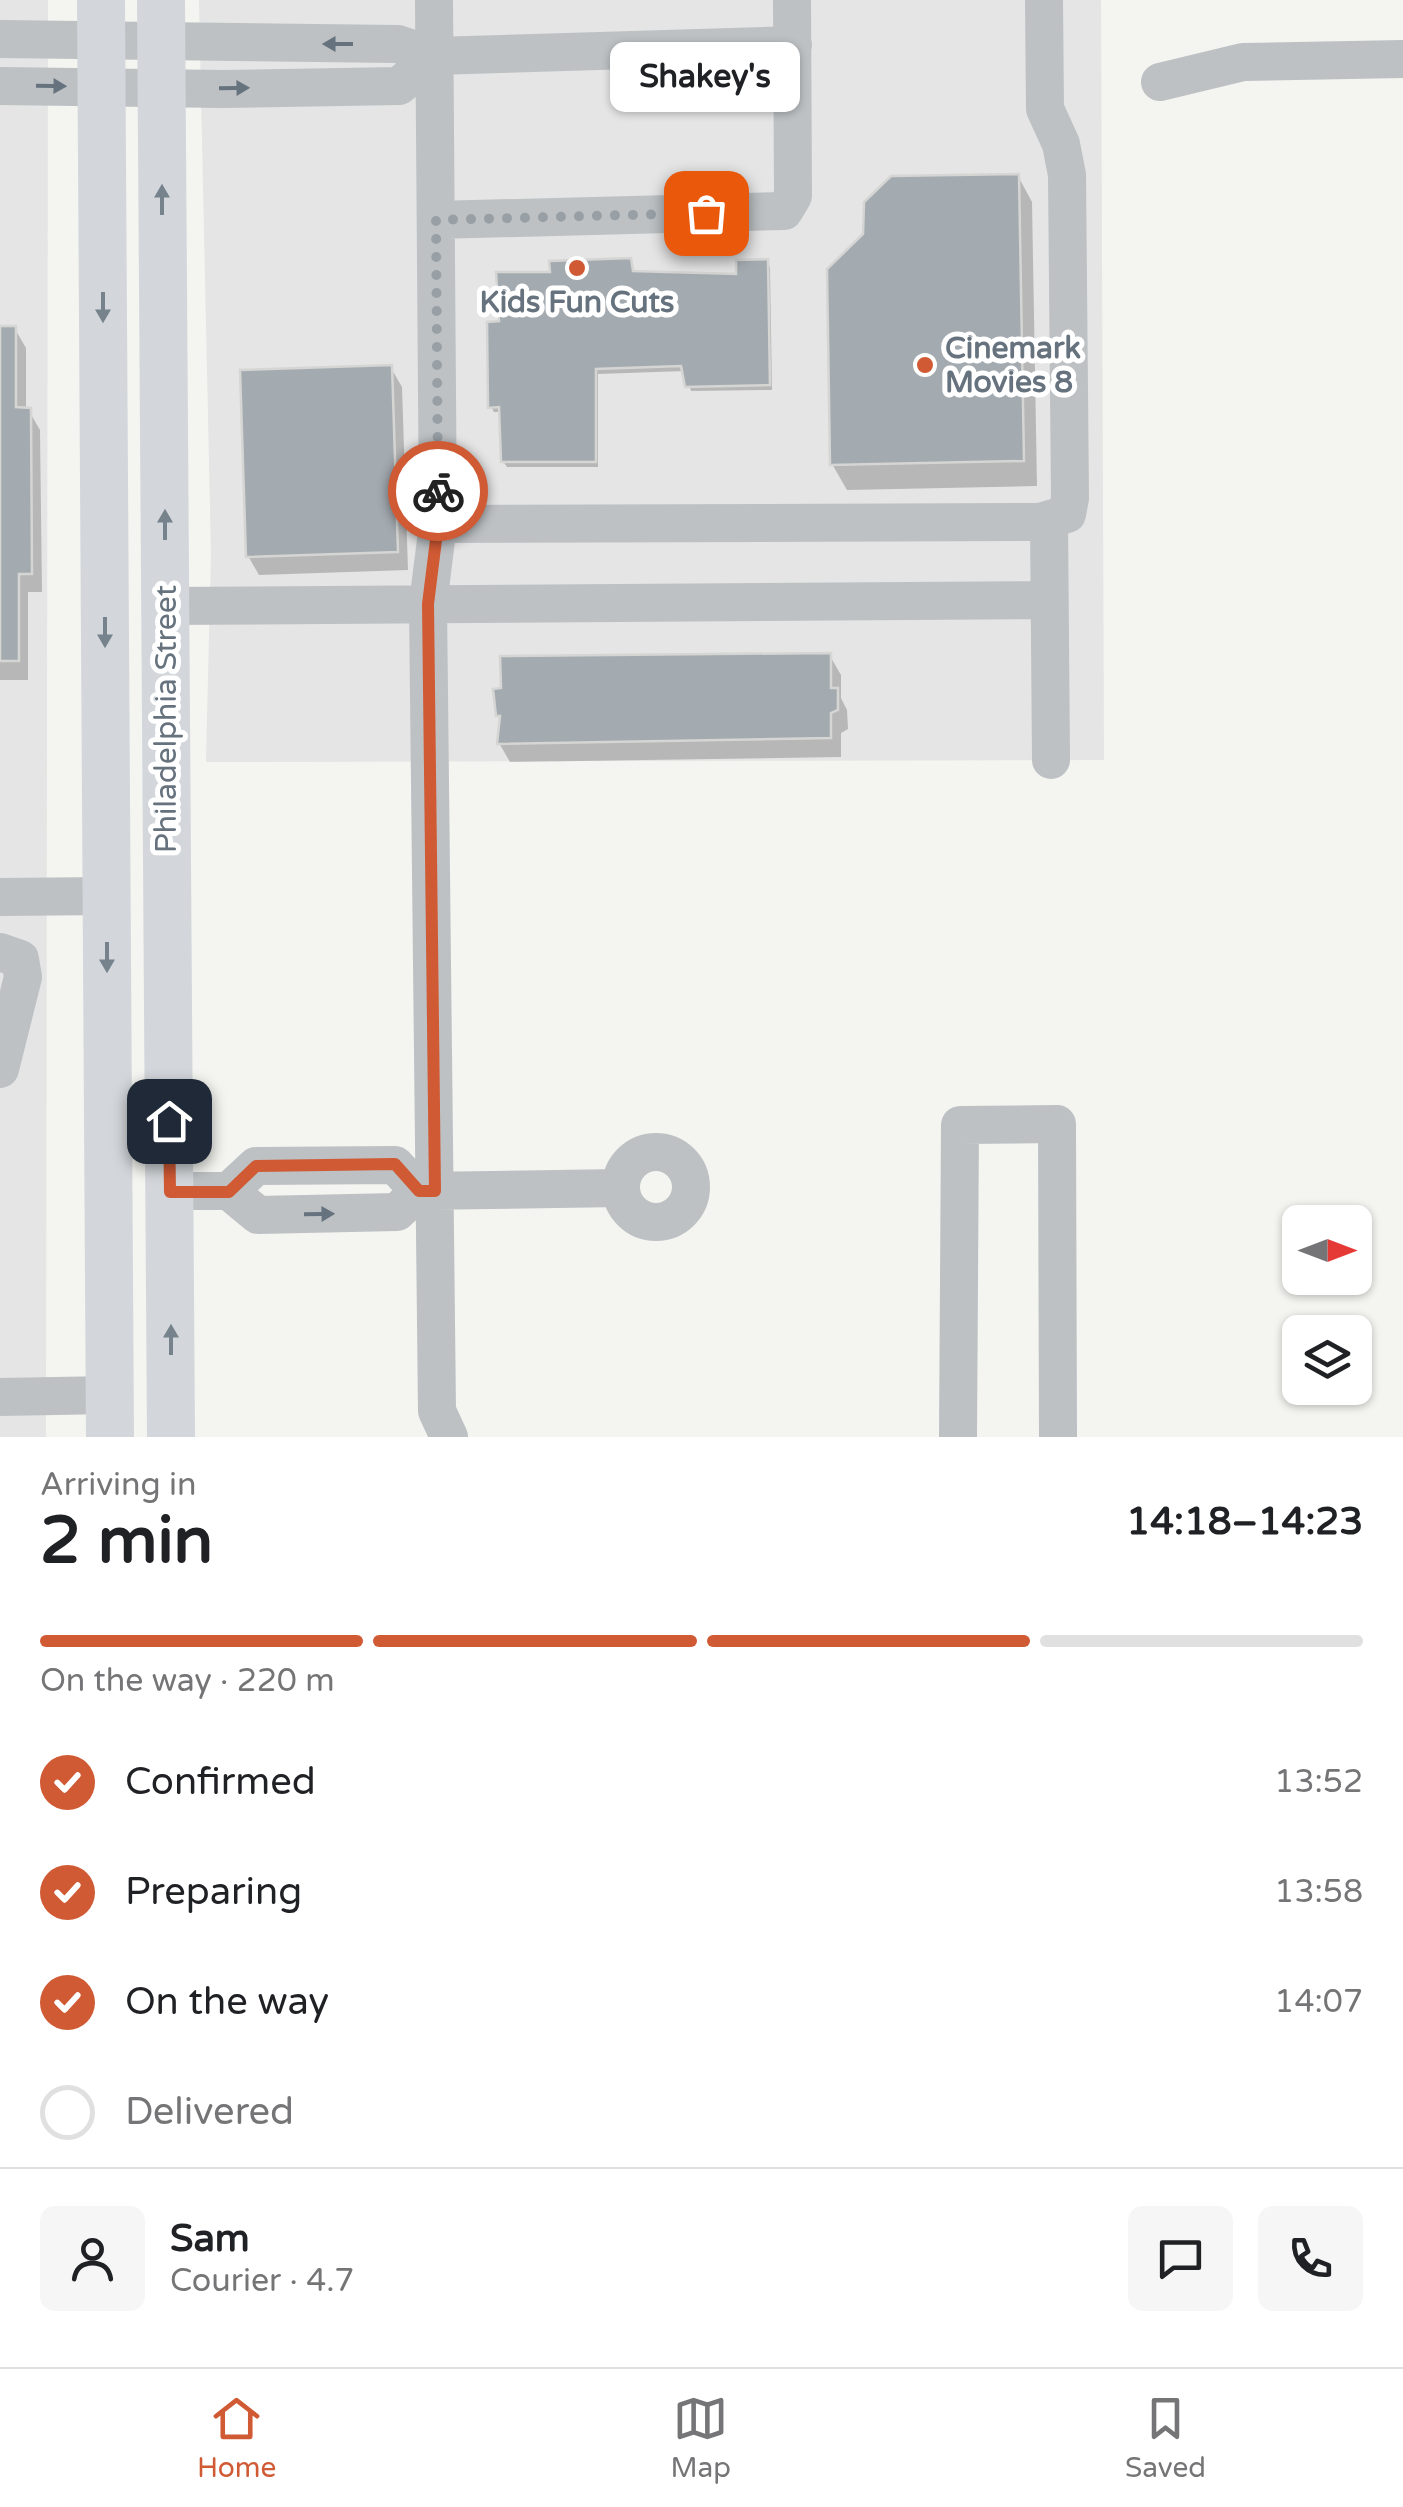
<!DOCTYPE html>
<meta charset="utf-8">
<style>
:root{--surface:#fff;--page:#f6f6f6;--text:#202124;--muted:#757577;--line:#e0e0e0;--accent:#d05a34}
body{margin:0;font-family:"Varela Round",sans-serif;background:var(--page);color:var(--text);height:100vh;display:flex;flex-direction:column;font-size:38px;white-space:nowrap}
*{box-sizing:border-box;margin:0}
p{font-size:32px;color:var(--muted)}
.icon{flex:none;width:55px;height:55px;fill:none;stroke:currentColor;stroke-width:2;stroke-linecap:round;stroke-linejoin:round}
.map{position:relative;height:1437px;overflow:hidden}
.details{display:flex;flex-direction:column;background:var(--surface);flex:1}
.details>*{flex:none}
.needle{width:65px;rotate:90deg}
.tools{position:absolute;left:1282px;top:1205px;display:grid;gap:20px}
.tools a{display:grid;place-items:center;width:90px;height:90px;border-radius:15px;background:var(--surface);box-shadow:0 2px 8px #0004;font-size:50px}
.pin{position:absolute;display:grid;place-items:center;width:85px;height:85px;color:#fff;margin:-42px;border-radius:20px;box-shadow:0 5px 15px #0006}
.courier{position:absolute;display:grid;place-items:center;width:100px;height:100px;margin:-50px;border:8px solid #d05a34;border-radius:50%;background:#fff;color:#222;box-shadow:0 2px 12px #0007}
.bubble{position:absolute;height:70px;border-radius:15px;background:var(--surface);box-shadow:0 2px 8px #0004;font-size:32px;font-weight:700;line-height:70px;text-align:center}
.headline em{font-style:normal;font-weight:700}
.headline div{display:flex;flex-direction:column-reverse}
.headline{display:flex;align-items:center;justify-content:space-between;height:170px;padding:0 40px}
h1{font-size:65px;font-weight:700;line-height:75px}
.bar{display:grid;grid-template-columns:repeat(4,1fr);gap:15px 10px;align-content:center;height:120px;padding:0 40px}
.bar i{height:12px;border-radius:8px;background:var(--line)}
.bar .selected{background:var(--accent)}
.bar p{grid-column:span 4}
.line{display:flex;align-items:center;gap:25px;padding:0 40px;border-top:2px solid var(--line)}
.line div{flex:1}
.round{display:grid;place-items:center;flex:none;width:105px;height:105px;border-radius:15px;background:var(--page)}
ol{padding:0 40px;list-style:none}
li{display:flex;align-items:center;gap:30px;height:110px}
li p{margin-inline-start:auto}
li .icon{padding:10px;border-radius:50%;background:var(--accent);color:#fff;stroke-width:4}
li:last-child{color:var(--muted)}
li i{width:55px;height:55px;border:5px solid var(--line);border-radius:50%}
.dock{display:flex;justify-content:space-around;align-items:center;height:140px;border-top:2px solid var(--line);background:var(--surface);font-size:28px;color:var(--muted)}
.dock a{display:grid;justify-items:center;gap:5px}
.dock .selected{color:var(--accent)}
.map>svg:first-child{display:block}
.built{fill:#e4e5e4}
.shadow{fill:#0003}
.building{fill:#a4abb0;stroke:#d5d5d3;stroke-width:2.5}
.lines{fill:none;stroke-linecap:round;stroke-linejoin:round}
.minor{stroke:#bdc1c4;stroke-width:38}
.major{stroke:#d3d7db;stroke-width:48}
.oneway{fill:#66737e}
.oneway2{fill:#76828c}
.done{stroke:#98a0a6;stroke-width:10;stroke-dasharray:0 18}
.route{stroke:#d05a34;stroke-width:12}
.poi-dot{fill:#d05a34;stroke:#fff;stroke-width:4}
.labels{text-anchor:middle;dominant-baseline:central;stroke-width:10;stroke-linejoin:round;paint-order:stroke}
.poi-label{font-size:30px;font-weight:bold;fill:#66737e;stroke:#fff}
.street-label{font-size:30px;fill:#66737e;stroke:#fff}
</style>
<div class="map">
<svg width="1403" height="1437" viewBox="0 0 1403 1437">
<rect width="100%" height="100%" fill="#f4f4f0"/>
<path class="built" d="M0,0H48L46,1437H0Z
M199,0H1101L1104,760L206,762L211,554Z"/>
<path class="shadow" d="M1018,176L1032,202L1037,486L847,490L832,464L865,236Z
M630,261L634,273L738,277L767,262L770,267L772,390L691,391L685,371L598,374V467H507L503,461L502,412H494L491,407L502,323L553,275Z
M0,329H15L26,348V410L29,411L40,430L42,592H28V680H0Z
M391,368L402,387L408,570L259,575L248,556Z
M830,656L841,675V698L847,710L848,729L841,733V757L510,762L499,743L502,722L498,715Z"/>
<path class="building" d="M1019,174L1024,461L830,465L827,269L863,234L864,202L891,176Z
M631,258L633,271L736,274V260L768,259L770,385L685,387L681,366L596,369V462H501L499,407L488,408L487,322L499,321L496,272H550L549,261Z
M0,326H16V407L31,408L32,574H19V661H0Z
M392,365L398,552L246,557L240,370Z
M831,653V688H838V710L831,713V738L497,744L500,716H496L493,689L501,688L500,656Z"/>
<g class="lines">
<path class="minor" d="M434,0L438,524L428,604L437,1411L449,1437
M0,39L398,44L434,56L793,45
M1160,82L1243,62L1403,59
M0,86L223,89L399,86L434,56
M436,220L784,211L793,196L792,0
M1049,521L1051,760
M438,524L1040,522L1067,514L1070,498L1067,175L1061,144L1045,109L1044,0
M165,606L1049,600
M0,897L107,896
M0,952L20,959L23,977L0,1069
M621 1187a35 35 0 1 1 70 0a35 35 0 1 1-70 0Z
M170,1191H229L258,1215L397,1212L419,1191L621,1188
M229,1191L256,1166L395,1165L419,1191
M0,1397L110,1395
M958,1437L960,1125L1057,1124L1058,1437"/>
<path class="major" d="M101,0L110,1437
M161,0L171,1437"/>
</g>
<defs><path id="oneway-solid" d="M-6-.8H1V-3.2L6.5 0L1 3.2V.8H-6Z" transform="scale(2.5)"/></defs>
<g class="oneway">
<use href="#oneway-solid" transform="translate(338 44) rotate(180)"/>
<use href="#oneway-solid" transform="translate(51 86) rotate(1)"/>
<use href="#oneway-solid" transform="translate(234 88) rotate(-1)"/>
<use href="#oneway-solid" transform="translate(319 1214) rotate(-1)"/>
</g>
<g class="oneway2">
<use href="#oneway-solid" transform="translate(162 200) rotate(-90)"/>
<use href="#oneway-solid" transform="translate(103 307) rotate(90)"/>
<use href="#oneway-solid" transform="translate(165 525) rotate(-90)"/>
<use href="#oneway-solid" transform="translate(105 632) rotate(90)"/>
<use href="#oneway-solid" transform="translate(107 957) rotate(90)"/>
<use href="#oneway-solid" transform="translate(171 1340) rotate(-90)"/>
</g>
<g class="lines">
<path class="done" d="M438,491L436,220L706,213"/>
<path class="route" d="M169,1121L170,1192H229L256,1166L395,1164L419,1191H435L428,604L438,524V491"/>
</g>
<g class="poi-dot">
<circle cx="577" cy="268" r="10"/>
<circle cx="925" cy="365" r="10"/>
</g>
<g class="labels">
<g class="poi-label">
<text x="577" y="302">Kids Fun Cuts</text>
<text x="945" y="348" text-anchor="start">Cinemark<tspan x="945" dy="34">Movies 8</tspan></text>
</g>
<g class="street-label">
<text transform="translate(166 719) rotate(-90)">Philadelphia Street</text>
</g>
</g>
</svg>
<div class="tools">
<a><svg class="needle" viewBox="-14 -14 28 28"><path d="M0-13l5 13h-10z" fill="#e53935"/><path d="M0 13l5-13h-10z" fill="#757577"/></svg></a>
<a><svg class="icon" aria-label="layers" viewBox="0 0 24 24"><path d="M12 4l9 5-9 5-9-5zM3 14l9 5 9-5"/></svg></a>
</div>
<div class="pin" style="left:706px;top:213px;background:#ea580c"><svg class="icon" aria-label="bag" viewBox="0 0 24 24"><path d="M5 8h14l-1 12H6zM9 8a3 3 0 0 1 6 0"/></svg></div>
<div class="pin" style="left:169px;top:1121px;background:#1f2937"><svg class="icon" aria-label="home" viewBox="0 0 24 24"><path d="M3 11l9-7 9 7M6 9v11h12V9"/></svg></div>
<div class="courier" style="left:438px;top:491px"><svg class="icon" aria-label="bike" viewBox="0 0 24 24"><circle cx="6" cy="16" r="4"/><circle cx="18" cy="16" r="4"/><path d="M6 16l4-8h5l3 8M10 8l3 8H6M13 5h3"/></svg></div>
<div class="bubble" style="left:610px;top:42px;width:190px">Shakey's</div>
</div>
<section class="details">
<div class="headline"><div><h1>2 min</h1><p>Arriving in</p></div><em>14:18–14:23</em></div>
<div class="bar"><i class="selected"></i><i class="selected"></i><i class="selected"></i><i></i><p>On the way · 220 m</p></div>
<ol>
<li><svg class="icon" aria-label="check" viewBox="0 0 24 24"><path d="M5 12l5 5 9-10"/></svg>Confirmed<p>13:52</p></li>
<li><svg class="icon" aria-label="check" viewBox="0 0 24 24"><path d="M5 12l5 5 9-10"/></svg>Preparing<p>13:58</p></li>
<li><svg class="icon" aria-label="check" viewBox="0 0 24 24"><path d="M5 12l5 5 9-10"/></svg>On the way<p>14:07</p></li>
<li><i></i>Delivered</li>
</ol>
<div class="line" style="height:180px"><a class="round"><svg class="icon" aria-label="person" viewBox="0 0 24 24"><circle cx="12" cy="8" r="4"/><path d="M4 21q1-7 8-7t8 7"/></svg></a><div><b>Sam</b><p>Courier · 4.7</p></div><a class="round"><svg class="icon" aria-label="chat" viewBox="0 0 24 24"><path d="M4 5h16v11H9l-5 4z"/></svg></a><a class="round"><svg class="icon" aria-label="phone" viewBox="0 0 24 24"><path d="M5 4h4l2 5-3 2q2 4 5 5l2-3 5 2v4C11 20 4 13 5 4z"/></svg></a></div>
</section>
<nav class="dock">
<a class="selected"><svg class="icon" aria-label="home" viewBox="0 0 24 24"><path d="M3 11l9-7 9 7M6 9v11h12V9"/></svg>Home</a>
<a><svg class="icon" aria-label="map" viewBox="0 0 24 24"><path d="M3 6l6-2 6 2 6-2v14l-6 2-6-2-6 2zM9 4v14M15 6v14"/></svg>Map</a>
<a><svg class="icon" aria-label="saved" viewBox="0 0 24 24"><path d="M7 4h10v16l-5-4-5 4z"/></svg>Saved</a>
</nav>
